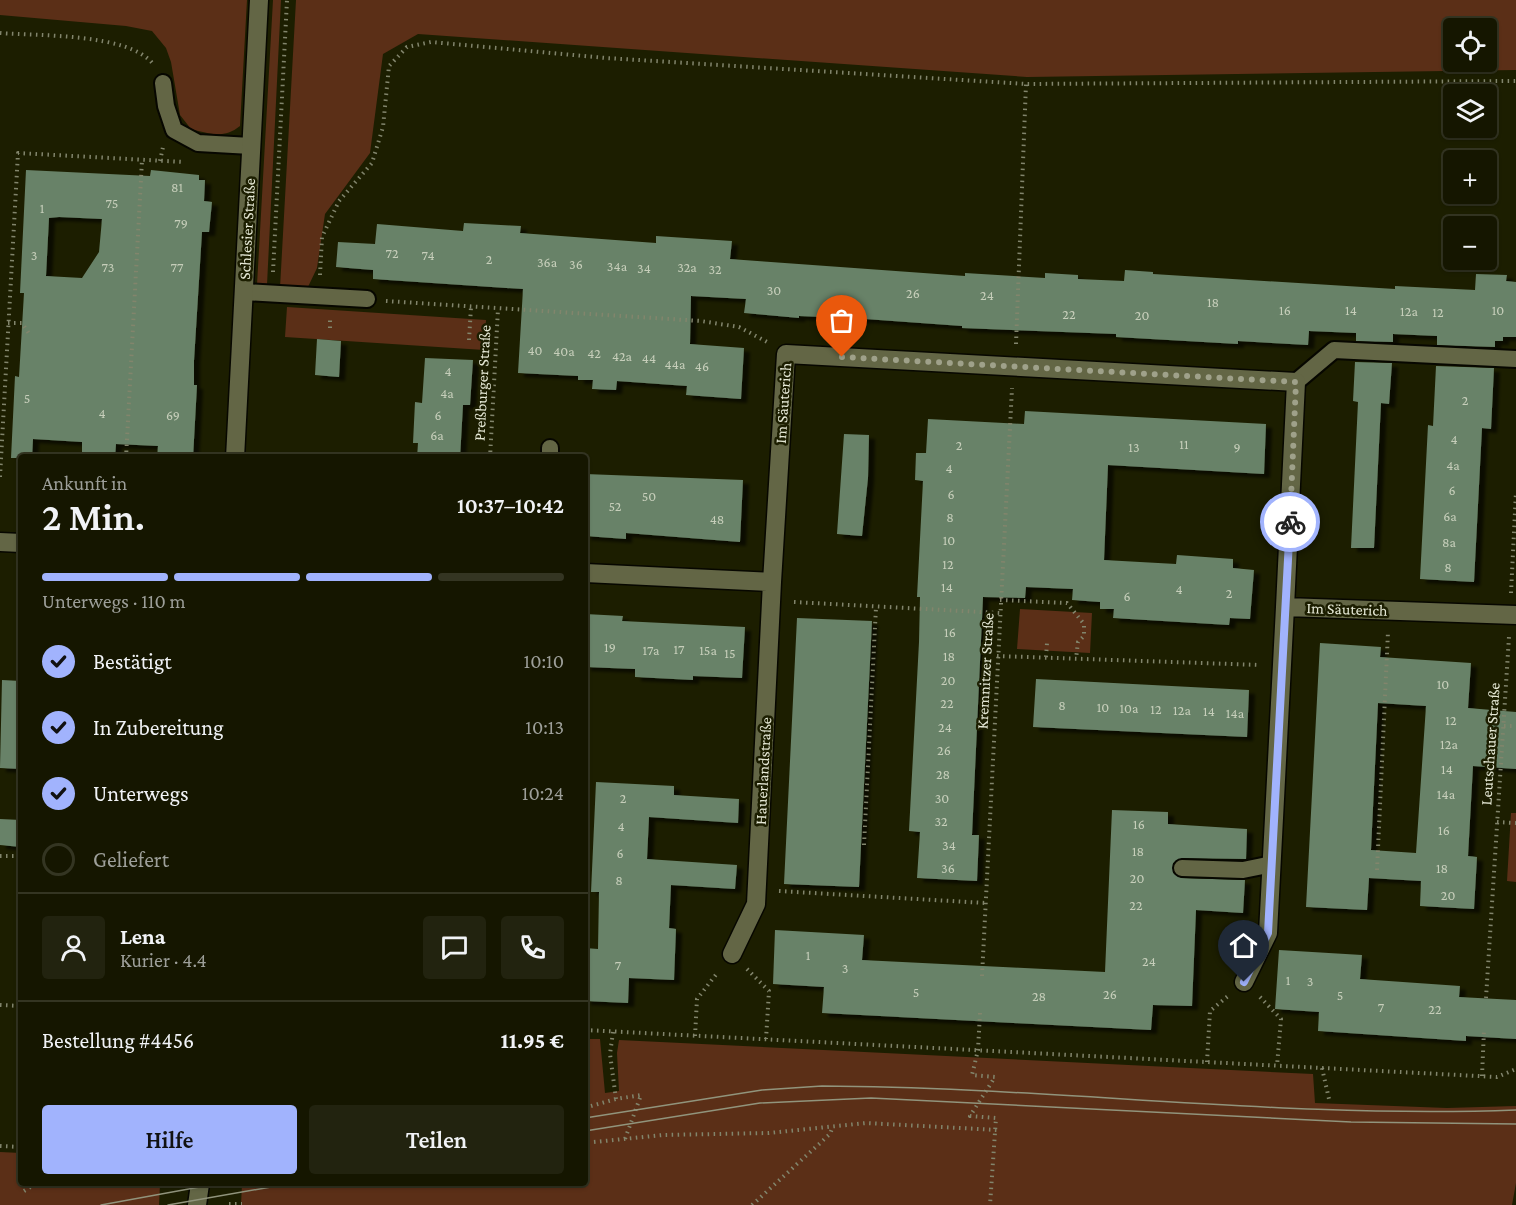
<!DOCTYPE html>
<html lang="de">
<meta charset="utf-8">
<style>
:root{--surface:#151600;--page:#22230f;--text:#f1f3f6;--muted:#9d9f99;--line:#343522;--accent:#a1b3fd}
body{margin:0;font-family:"Crimson Pro",serif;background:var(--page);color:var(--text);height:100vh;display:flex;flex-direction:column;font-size:22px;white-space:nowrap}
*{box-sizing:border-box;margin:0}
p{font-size:20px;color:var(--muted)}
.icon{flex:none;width:33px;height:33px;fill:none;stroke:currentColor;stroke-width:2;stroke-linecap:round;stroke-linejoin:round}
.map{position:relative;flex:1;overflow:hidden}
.sheet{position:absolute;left:18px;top:454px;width:570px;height:732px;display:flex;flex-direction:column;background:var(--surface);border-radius:6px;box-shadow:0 2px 4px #0004,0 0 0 2px var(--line)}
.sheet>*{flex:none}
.controls{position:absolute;left:1443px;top:18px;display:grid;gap:12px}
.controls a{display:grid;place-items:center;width:54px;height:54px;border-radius:6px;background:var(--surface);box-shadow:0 2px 4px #0004,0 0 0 2px var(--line);font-size:30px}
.pin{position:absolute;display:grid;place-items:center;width:51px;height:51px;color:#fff;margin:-62px -26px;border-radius:50% 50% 50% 0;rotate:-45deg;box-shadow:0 0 6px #0007}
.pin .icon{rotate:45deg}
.courier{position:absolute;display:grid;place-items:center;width:60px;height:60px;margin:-30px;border:4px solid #a1b3fd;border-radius:50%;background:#fff;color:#222;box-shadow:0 2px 8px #0007}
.headline em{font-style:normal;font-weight:600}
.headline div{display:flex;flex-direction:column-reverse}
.headline{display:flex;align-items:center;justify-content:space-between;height:102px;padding:0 24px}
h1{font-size:39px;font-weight:600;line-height:45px}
.bar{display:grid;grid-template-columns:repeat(4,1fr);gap:9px 6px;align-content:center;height:72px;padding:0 24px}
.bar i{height:8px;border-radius:4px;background:var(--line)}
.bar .selected{background:var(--accent)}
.bar p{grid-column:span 4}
.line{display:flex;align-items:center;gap:15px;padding:0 24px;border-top:2px solid var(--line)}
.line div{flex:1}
.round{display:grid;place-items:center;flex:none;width:63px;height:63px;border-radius:6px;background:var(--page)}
ol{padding:0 24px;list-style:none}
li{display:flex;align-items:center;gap:18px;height:66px}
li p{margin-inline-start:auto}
li .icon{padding:6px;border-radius:50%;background:var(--accent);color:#111;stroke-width:4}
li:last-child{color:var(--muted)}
li i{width:33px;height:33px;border:3px solid var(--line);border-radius:50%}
.primary-button{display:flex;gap:12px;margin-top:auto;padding:12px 24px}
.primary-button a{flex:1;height:69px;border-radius:6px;background:var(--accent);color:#111;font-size:24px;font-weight:600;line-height:69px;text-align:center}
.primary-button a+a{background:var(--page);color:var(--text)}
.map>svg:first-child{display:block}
.green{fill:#5b2f17;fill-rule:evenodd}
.building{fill:#688268;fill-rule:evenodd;filter:url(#shadow)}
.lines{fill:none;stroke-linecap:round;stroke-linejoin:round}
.lane-casing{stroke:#070700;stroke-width:20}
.street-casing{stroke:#070700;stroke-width:21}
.path{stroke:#82856c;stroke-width:4;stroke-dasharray:1.5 4.5;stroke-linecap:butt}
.lane{stroke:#636645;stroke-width:16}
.street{stroke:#636645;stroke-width:18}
.tram{stroke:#91947c;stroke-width:1.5}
.done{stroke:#9fa18a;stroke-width:6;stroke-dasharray:0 10.8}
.route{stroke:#a1b3fd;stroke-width:8}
.labels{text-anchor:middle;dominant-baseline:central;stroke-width:5;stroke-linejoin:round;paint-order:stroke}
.number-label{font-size:14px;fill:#c6ceba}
.street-label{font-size:16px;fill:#e5e8d5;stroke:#1c1e00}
</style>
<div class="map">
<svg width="1516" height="1205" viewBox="0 0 1516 1205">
<defs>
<filter id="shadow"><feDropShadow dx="6" dy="4" stdDeviation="1.5" flood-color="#0009"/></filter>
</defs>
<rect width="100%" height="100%" fill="#1c1e00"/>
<path class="green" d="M0,0H247L240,126C224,139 210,134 191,129L180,115L171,62L166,48L152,31L126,26L0,15Z
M273,0H281L267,285H257Z
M296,0H1516V70L1027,77L418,34L383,54L370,153L325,214L317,268L307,289L280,288ZM1454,28H1486V62H1454Z
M287,307L486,320L484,350L285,337Z
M1020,609L1092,613L1090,653L1017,649Z
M1511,813H1516V882L1507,881Z
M585,1039H600L605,1093L619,1091L617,1053L619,1040L1313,1074L1315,1103L1447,1108L1516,1106V1183L1512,1205H241L242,1184H585Z
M0,1152L21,1153V1184H160L159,1205H0Z"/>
<path class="building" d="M26,170L150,176L151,170L199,175V180H205L204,201L212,202L209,232H202L194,361V385H197L193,458H157L158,446L116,444L115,458H82V442L33,439L32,458H11L15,376L19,377L24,293H20ZM59,217L102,219L99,252L82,278L46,276L49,218Z
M464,223L521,226L520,233L656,243V236L732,241L730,259L965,276V273L1045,278V273L1078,275V279L1124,281L1125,270L1153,272V274L1395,289V286L1475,290L1476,274L1507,275L1506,281L1516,282V337H1503V341H1495V347L1437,345V336L1393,334V342L1356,341V333L1309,331L1308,345L1238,341V344L1116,337V334L962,328V326L865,319L799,316V318L744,313L746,299L691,296L690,344L744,348L741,399L686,395L687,386L617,381L616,390L592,389L593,380H578V376L518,373L523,289L373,279V270L336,267L338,242L375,244L377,224L463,231Z
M317,339L341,341L339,377L315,375Z
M425,358L473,360L470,405H463L460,458H417L418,443H413L415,402L422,403Z
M1355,362L1392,363L1389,404L1381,403L1374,548H1351L1358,402L1353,401Z
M1436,366L1494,368L1491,429L1482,428L1474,582L1420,579L1428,425L1433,426Z
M1025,411L1266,424L1264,474L1108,465L1104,560L1176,564L1177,555L1233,559V568L1254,570L1250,619L1230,618L1229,625L1113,618L1114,609H1100V602L1072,600L1073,589L1026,587L1025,598L983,597L972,835H979L977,881L917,878L920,832L909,831L919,642L920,597H917L923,481L915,480L916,453H926L928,419L1024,424Z
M844,434L869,435L868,478L862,536L837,534Z
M585,474L743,480L740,542L626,533V539L585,536Z
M585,614L623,616L622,621L745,627L742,678L693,676V680L635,677V669L585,667Z
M797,618L872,621L859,887L784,884Z
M1320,643L1381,647L1380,657L1471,663L1468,708L1516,712V769L1473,766L1468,856L1477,857L1474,909L1420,906L1421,881L1369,878L1367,910L1306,907ZM1378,703L1426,706L1416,853L1371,850Z
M1036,679L1249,690L1247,737L1033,727Z
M2,680L21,681V769L0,768Z
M596,782L674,786V795L739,799L738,823L649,817L647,859L737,865L735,889L671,885L669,928L676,929L674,980L629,978L628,1003L585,1001V948L598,949L599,892H591Z
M1112,810L1168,812V824L1247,829L1246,859L1182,858L1173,863V873L1181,878L1245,880L1243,913L1196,910L1192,1006L1153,1005L1151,1030L822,1013L824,987L773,984L775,930L864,935L862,960L1105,972Z
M0,819L21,820V847L0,845Z
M1279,950L1362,955L1360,979L1460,986L1459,997L1516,1000V1039L1466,1036V1041L1318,1031L1319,1012L1275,1009Z"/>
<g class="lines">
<g class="lane-casing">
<path id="lane" d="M163,83L166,106L174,130L198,143L251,146
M244,292L367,299
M1296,382L1334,350L1516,359
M550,458V448
M1182,868L1243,870L1272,864"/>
</g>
<g class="street-casing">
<path id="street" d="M235,458L259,0
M0,542L21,543
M585,573L772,582L786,354L1296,382L1285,607L1516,615
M732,954L756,904L772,582
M1244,982L1268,933L1285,607
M197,1205L200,1184"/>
</g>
<path class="path" d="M0,33C38,36 129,33 153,64
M160,161L163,147
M273,272L287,0
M320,275L322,237L339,201L372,163L383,127L389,66L407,47L431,42L606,58L1026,84L1516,81
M386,301L701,321L739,327L769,343
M8,323H22L30,335
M330,328V319
M469,340L471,307
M1016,344L1026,84
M126,458L142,160
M490,458L498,309
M0,477L18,153L184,162
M1511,593L1516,492
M1000,600L1067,603L1084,624V636L1078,642L1076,659
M794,602L1000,613
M997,656L1260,665
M1046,657L1047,643
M1504,726H1516
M1497,822L1516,823
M864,845L876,607
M0,856H21
M1377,870L1388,632
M779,891L985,903
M747,969L769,991L766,1039
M982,976L1012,388
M1260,997L1281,1019L1277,1066
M1486,998L1509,637
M0,1005L21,1006
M980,1013L978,1050L972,1075L995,1077L970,1116L996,1118L990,1205
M585,1030L1497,1077L1516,1069
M613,1032L610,1054L616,1099L641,1095L625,1139
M695,1036L697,999L718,972
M1207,1062L1210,1011L1228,996
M1322,1068L1329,1099
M1482,1076L1484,1030
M591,1106L616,1099
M594,1142L663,1135L769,1133L866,1123L997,1130
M0,1146L21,1147
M24,1191L35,1184
M229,1204H242
M752,1205L830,1134L833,1126"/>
<use href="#lane" class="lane"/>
<use href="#street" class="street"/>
<path class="tram" d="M585,1118L762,1090L822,1086C1053,1087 1284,1119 1516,1110
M585,1131L760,1103L871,1098L1351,1122L1516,1124
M101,1205L216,1184
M168,1205L288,1184"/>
</g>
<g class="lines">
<path class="done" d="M842,357L1296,382L1290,522"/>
<path class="route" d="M1244,982L1268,933L1290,522"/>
</g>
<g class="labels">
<g class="number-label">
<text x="177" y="187">81</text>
<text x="112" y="203">75</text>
<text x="42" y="208">1</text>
<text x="181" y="223">79</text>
<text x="392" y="253">72</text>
<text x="34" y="255">3</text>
<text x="428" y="255">74</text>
<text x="489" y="259">2</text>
<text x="547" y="262">36a</text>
<text x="576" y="264">36</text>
<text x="617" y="266">34a</text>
<text x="108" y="267">73</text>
<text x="177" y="267">77</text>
<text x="687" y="267">32a</text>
<text x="644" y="268">34</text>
<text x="715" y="269">32</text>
<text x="774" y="290">30</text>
<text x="913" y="293">26</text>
<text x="987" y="295">24</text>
<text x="1213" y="302">18</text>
<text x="1285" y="310">16</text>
<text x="1351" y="310">14</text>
<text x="1498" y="310">10</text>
<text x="1409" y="311">12a</text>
<text x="1438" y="312">12</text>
<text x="1069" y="314">22</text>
<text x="1142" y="315">20</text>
<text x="535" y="350">40</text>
<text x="564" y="351">40a</text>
<text x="594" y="353">42</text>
<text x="622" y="356">42a</text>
<text x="649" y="358">44</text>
<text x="675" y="364">44a</text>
<text x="702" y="366">46</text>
<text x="448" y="371">4</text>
<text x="447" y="393">4a</text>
<text x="27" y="398">5</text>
<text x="1465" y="400">2</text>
<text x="102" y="413">4</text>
<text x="173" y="415">69</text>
<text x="438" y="415">6</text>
<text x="437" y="435">6a</text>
<text x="1454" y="439">4</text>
<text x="1184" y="444">11</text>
<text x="959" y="445">2</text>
<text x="1134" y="447">13</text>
<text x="1237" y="447">9</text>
<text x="1453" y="465">4a</text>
<text x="949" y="468">4</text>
<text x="1452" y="490">6</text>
<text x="951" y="494">6</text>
<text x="649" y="496">50</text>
<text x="615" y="506">52</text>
<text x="1450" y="516">6a</text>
<text x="950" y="517">8</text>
<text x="717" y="519">48</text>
<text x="949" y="540">10</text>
<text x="1449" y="542">8a</text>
<text x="948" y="564">12</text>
<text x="1448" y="567">8</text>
<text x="947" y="587">14</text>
<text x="1179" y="589">4</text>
<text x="1229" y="593">2</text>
<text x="1127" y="596">6</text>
<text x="950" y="632">16</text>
<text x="610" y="647">19</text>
<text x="679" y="649">17</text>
<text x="651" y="650">17a</text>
<text x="708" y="650">15a</text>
<text x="730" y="653">15</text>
<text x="949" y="656">18</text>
<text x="948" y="680">20</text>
<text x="1443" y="684">10</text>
<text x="947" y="703">22</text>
<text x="1062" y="705">8</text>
<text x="1103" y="707">10</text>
<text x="1129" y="708">10a</text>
<text x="1156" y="709">12</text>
<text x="1182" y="710">12a</text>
<text x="1209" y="711">14</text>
<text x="1235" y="713">14a</text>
<text x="1451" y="720">12</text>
<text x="945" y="727">24</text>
<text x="1449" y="744">12a</text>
<text x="944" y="750">26</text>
<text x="1447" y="769">14</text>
<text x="943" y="774">28</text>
<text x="1446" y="794">14a</text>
<text x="623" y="798">2</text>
<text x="942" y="798">30</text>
<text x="941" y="821">32</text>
<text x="1139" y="824">16</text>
<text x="621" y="826">4</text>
<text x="1444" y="830">16</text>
<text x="949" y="845">34</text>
<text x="1138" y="851">18</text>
<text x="620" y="853">6</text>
<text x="948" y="868">36</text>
<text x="1442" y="868">18</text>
<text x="1137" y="878">20</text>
<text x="619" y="880">8</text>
<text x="1448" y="895">20</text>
<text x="1136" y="905">22</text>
<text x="808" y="955">1</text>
<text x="1149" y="961">24</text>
<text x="618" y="965">7</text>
<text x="845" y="968">3</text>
<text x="1288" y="980">1</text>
<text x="1310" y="981">3</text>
<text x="916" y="992">5</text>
<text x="1110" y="994">26</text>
<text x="1340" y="995">5</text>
<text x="1039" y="996">28</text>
<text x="1381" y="1007">7</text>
<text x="1435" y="1009">22</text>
</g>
<g class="street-label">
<text transform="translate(247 229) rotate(-87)">Schlesier Straße</text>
<text transform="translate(482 383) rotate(-87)">Preßburger Straße</text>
<text transform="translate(783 403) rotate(-86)">Im Säuterich</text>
<text transform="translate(1347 609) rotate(2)">Im Säuterich</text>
<text transform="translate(985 671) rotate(-87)">Kremnitzer Straße</text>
<text transform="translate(1490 744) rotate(-86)">Leutschauer Straße</text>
<text transform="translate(763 771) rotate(-87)">Hauerlandstraße</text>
</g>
</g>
</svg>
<div class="controls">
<a><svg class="icon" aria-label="locate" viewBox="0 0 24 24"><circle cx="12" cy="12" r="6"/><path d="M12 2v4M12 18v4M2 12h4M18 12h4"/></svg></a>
<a><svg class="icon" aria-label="layers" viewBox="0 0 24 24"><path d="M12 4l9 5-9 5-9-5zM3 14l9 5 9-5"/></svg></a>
<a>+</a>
<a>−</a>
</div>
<div class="pin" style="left:842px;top:357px;background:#ea580c"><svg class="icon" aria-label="bag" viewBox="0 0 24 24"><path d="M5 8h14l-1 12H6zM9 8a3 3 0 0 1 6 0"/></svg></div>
<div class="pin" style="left:1244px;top:982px;background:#1f2937"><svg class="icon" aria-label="home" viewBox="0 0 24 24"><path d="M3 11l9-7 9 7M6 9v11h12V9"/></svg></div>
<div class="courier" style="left:1290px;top:522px"><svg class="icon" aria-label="bike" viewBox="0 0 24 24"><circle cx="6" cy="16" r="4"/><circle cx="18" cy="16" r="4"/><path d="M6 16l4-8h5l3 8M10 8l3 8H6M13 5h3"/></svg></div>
<section class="sheet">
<div class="headline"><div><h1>2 Min.</h1><p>Ankunft in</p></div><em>10:37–10:42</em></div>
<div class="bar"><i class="selected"></i><i class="selected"></i><i class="selected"></i><i></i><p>Unterwegs · 110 m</p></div>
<ol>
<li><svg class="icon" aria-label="check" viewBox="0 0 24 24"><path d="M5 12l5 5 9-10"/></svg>Bestätigt<p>10:10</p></li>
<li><svg class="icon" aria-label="check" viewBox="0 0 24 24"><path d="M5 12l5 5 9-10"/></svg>In Zubereitung<p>10:13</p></li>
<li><svg class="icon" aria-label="check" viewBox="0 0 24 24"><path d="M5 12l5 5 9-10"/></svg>Unterwegs<p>10:24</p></li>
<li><i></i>Geliefert</li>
</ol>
<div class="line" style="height:108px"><a class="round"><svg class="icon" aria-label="person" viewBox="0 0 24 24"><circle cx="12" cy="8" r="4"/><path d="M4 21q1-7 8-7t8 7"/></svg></a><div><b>Lena</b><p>Kurier · 4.4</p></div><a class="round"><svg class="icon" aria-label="chat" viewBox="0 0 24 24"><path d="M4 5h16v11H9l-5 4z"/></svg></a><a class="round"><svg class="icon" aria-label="phone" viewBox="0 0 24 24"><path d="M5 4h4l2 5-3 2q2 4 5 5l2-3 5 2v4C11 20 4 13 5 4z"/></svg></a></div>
<div class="line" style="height:78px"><div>Bestellung #4456</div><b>11.95 €</b></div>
<div class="primary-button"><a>Hilfe</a><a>Teilen</a></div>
</section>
</div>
